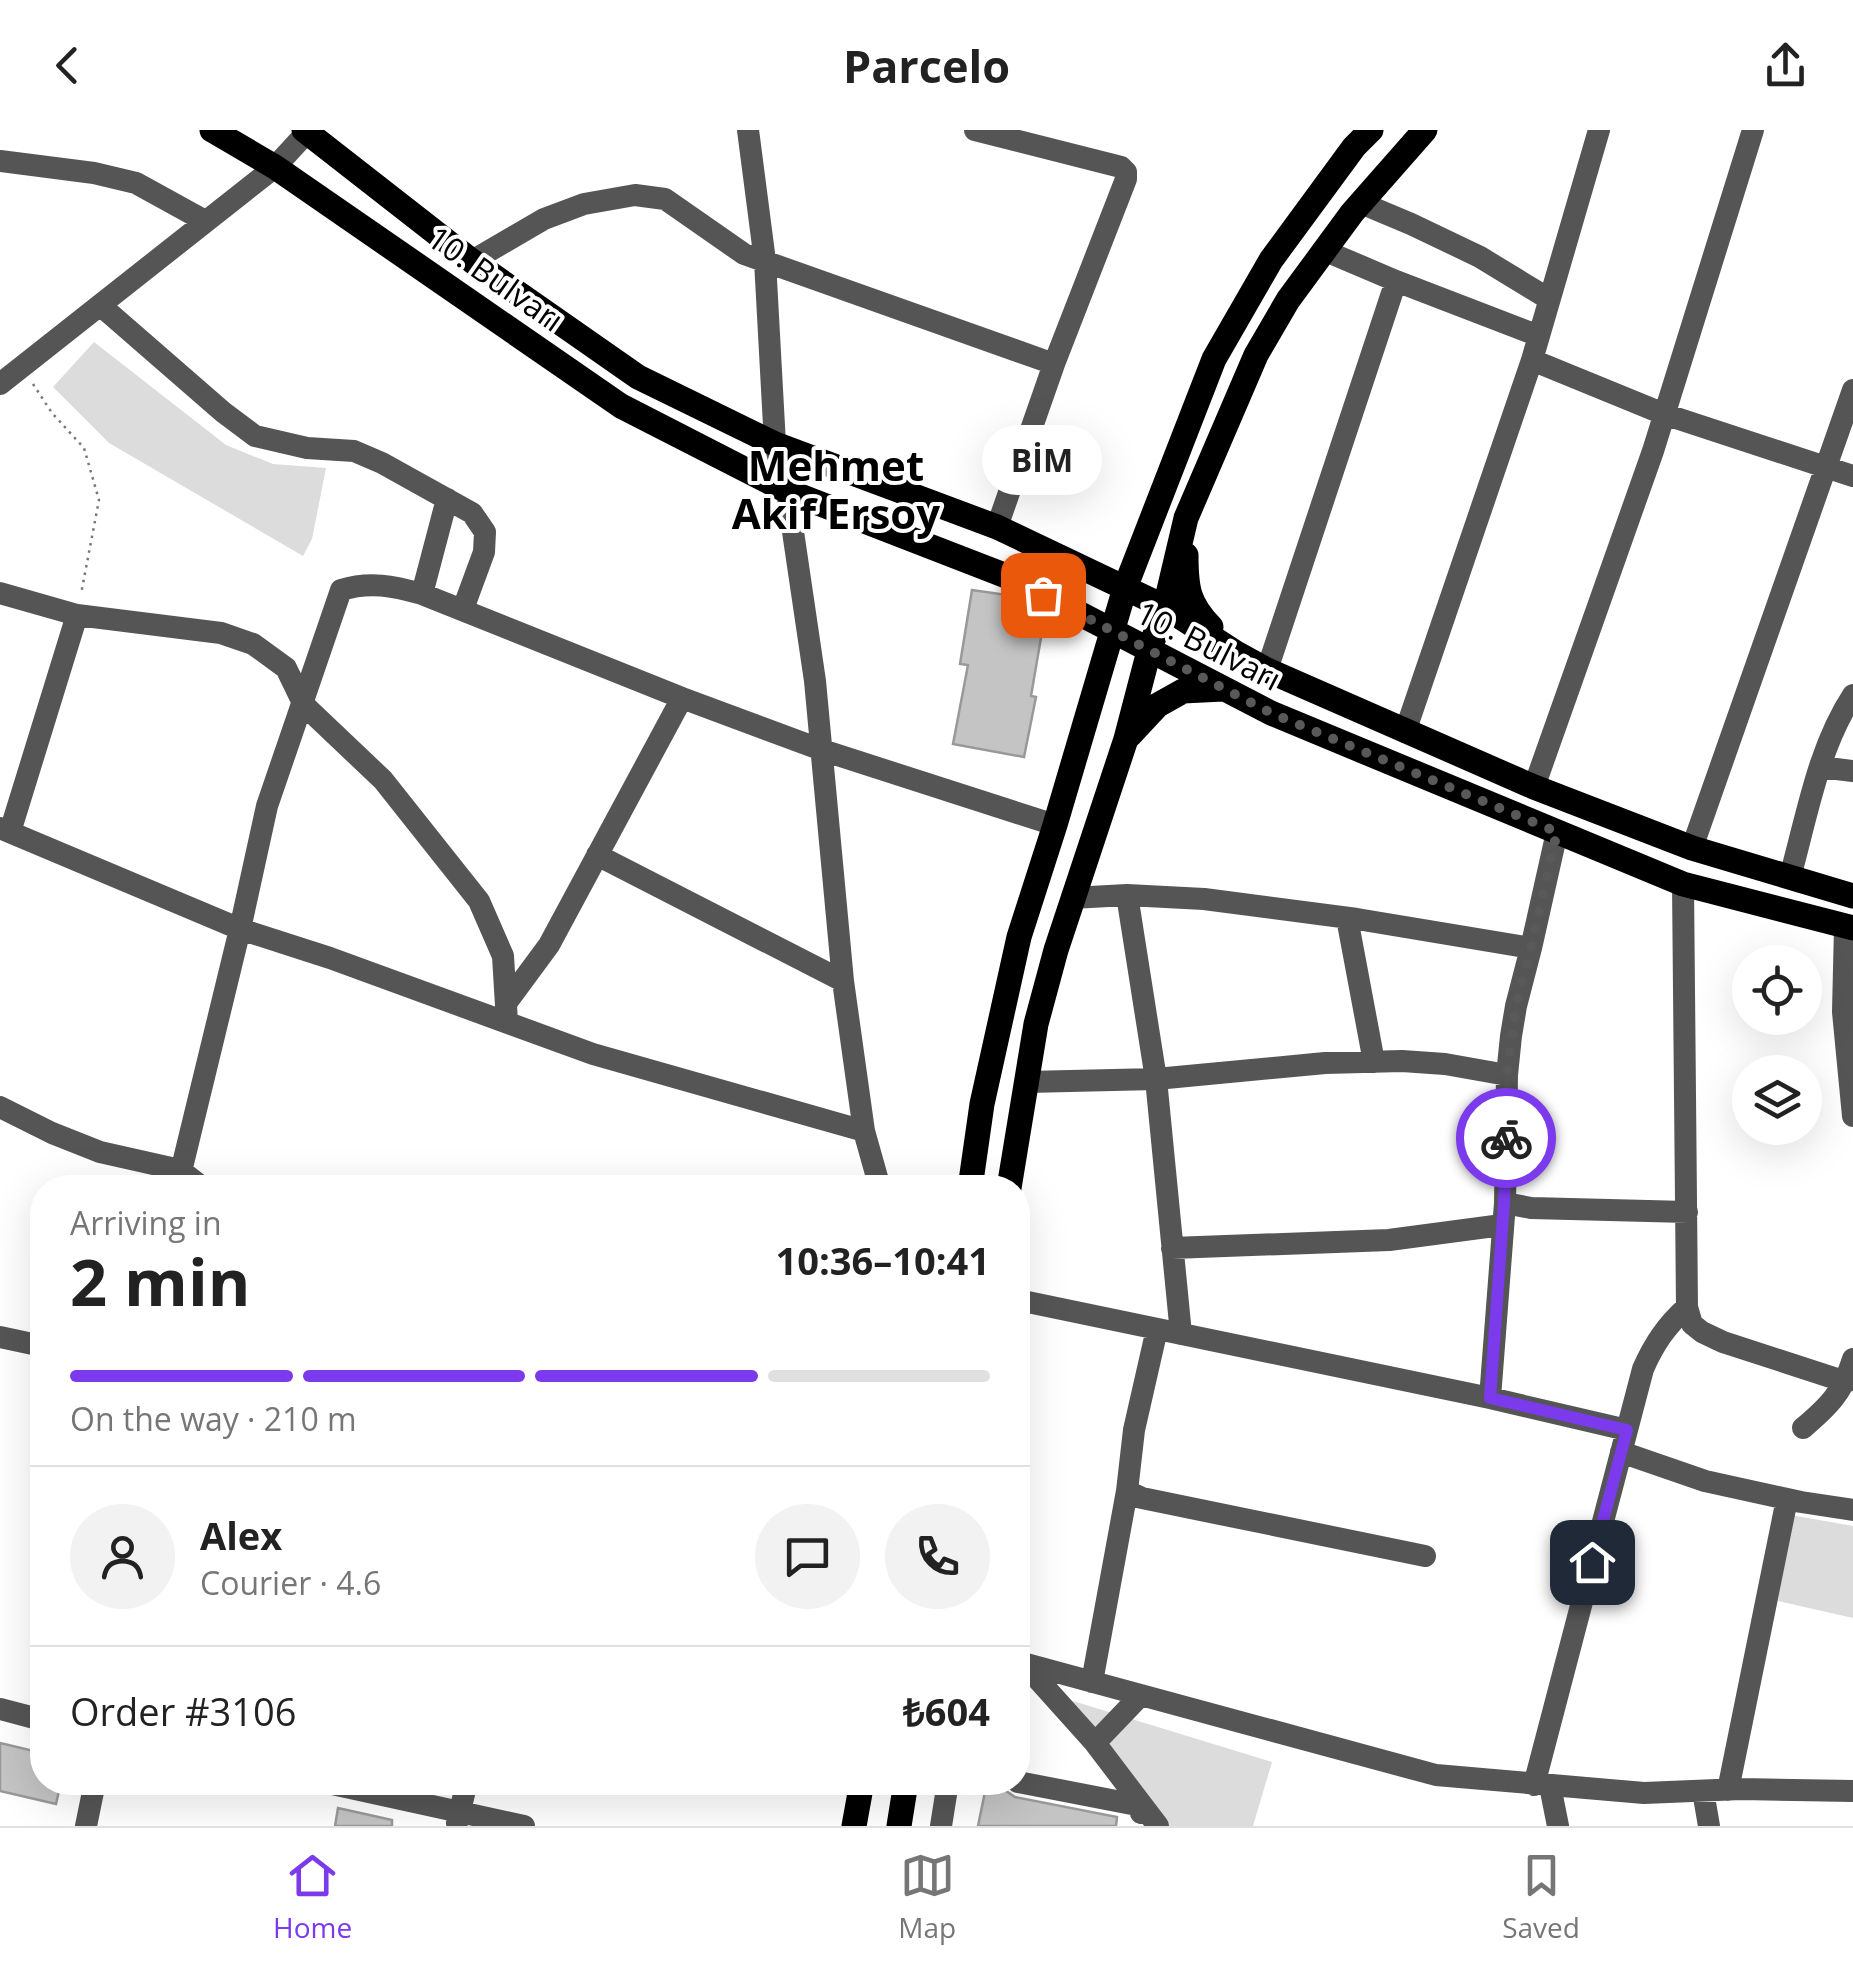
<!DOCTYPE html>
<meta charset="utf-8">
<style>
:root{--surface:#fff;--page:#f2f2f2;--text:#222;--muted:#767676;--line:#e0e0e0;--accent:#7c3aed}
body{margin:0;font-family:"Open Sans",sans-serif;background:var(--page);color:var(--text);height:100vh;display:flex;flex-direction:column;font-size:38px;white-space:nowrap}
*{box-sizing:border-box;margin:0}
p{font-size:32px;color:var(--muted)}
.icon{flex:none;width:55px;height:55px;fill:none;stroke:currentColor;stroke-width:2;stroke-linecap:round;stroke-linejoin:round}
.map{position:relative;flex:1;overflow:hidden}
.drawer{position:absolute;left:30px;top:1045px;width:1000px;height:620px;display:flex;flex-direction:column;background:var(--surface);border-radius:40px;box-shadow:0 10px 40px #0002}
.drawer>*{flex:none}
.fabs{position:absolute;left:1732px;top:815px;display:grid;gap:20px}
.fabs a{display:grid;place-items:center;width:90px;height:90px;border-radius:50%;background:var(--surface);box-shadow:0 10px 40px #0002;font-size:50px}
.pin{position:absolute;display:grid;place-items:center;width:85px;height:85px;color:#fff;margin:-42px;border-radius:20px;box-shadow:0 5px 15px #0006}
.courier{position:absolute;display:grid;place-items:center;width:100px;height:100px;margin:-50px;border:8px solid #7c3aed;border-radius:50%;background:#fff;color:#222;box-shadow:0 2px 12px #0007}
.bubble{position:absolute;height:70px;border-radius:35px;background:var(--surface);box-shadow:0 10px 40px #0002;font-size:32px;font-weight:700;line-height:70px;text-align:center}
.headline em{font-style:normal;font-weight:700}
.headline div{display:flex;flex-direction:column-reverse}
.headline{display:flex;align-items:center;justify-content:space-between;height:170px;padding:0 40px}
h1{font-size:65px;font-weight:700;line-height:75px}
.bar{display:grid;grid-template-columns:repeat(4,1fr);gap:15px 10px;align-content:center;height:120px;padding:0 40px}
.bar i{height:12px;border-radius:8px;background:var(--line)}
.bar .active{background:var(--accent)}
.bar p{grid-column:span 4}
.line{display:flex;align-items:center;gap:25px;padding:0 40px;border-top:2px solid var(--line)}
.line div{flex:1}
.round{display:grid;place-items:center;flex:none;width:105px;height:105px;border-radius:52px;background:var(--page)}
header{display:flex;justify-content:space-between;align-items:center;height:130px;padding:0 40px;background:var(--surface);font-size:45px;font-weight:700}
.dock{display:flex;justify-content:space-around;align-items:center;height:140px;border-top:2px solid var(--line);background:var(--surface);font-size:28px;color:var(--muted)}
.dock a{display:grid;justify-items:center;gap:5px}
.dock .active{color:var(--accent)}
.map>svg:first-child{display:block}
.green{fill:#dcdcdc}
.building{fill:#c4c4c4;stroke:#999;stroke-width:2.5}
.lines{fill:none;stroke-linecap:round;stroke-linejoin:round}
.path{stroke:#777;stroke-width:2.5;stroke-dasharray:2.5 5;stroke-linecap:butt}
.minor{stroke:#555;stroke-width:22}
.major{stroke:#000;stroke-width:25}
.done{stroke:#595959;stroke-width:10;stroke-dasharray:0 18}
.route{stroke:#7c3aed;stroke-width:12}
.labels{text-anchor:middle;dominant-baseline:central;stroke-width:8;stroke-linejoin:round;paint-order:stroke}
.street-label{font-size:32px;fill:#000;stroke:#fff}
.district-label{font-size:42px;font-weight:bold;fill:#000;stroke:#fff}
</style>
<header><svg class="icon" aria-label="back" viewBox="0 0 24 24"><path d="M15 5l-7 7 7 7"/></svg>Parcelo<svg class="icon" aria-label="share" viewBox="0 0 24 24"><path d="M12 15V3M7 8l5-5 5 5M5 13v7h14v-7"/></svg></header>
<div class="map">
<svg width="1853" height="1696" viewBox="0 0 1853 1696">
<rect width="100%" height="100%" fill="#fff"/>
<path class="green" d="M94,212L226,315L273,334L326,338L312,409L303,426L109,313L53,257Z
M1791,1385L1853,1396V1488L1778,1471Z
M1060,1567L1272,1632L1253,1696H1164Z"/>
<path class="building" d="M972,460L1007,465L1005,476L1020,478L1019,483L1031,484L1030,489L1038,490L1037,495L1043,496L1031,566L1036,567L1024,627L953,614L968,535L960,534Z
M0,1613L42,1623V1652H61L56,1674L0,1661Z
M986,1657L1006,1661L1015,1667L1117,1687L1116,1696H978Z
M338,1678L392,1690V1696H335Z"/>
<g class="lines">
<path class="path" d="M33,254L52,283L84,318L99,370L81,464"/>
<path class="minor" d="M748,0L765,131L775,314L787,361L815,551L843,851L864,1001L880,1058
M975,0L1121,37L1126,42V49L1054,234L997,397
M0,31L94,43L136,53L205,91
M1361,73L1411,94L1480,127L1549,169
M1323,120L1396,151L1539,206
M472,131L544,89L584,74L635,65L665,69L744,124L1054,234
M100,175L223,282L255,306L307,318L354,321L382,333L472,383L485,402L484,422L463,479
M1532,230L1664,284L1853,346
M0,254L275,37L309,0
M0,463L77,485L221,503L253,514L286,538L304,575L383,650L479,771L503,826L507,892
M422,464L447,369
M1267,540L1396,151
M1405,602L1532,230L1599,0
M1820,637L1853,641
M1534,657L1653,321L1753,0
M0,698L240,799L330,828L593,924L864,1001
M10,702L77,485
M1692,718L1853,260
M597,725L843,851
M1790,747C1807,686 1818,618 1853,565
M1683,754L1687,1177L1692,1194L1702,1202L1723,1212L1846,1252
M1127,765L1156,949L1181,1204
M1072,768L1127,765L1204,769L1357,789L1531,818
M1347,788L1374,932
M1845,796L1843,882L1853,986
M507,872L549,815L682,568
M1027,952L1156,949L1325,933L1402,931L1445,934L1507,945
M0,977L52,1003L100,1022L180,1040L203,1058
M177,1058L240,799L267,676L341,460C370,451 393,456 422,464L682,568L822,620L1055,695
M1505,1073L1531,1078L1687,1082
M1172,1118L1389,1110L1502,1095
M1018,1170L1490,1268L1627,1300
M1157,1199L1134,1300L1127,1361L1142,1368L1425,1426
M0,1207L42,1216
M1490,1268L1505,1073L1507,945L1511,906L1516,876L1531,818L1557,702
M1803,1298C1829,1276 1843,1262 1853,1229
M1621,1322L1705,1351L1801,1372L1853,1380
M1023,1533L1436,1645L1644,1663L1741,1659L1853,1661
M1025,1535L1095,1613L1158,1696
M1092,1552L1127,1361
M0,1579L42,1590
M1095,1613L1141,1565
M323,1652L524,1696
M1018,1652L1142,1676L1141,1683
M1534,1655L1643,1239C1654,1214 1666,1196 1687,1177
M1550,1656L1558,1696
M1728,1660L1787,1369
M1703,1661L1709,1696
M457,1693L467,1652
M86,1696L95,1652
M941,1696L948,1652"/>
<path class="major" d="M212,0L275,37L621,276L787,361L1009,447L1271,583L1683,754L1853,798
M304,0L472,131L638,247L775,314L997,397L1165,477L1236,523L1267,540L1534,657L1692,718L1853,766
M1186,425C1186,458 1188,473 1211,497
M1130,605L1158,575L1183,561L1223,559
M970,1058L982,974L1019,807L1055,695L1125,458L1214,229L1271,130L1354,17L1371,0
M1009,1058L1036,894L1056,820L1126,609L1149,521L1165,477L1186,388L1256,225L1288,170L1352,83L1425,0
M854,1696L862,1652
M899,1696L906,1652"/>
</g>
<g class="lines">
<path class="done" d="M1043,465L1271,583L1557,702L1531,818L1516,876L1507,945L1506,1008"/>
<path class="route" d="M1506,1008L1504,1073L1490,1268L1627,1300L1592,1432"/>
</g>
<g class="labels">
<g class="street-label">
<text transform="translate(496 148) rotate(35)">10. Bulvarı</text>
<text transform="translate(1209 515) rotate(27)">10. Bulvarı</text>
</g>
<g class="district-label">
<text x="836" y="334">Mehmet<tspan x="836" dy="48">Akif Ersoy</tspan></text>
</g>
</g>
</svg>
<div class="fabs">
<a><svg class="icon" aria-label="locate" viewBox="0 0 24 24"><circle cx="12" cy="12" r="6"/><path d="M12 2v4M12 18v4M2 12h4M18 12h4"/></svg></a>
<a><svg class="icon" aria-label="layers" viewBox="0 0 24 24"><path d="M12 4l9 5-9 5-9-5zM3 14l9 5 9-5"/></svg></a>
</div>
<div class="pin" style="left:1043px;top:465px;background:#ea580c"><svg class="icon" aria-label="bag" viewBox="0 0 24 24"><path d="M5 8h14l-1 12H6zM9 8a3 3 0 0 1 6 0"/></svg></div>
<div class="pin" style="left:1592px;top:1432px;background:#1f2937"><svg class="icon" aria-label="home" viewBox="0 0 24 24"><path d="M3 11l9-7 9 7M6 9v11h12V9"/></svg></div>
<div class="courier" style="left:1506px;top:1008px"><svg class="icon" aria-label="bike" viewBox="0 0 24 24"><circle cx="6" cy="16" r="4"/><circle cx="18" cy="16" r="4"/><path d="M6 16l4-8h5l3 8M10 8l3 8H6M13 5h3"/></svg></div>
<div class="bubble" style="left:982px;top:295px;width:120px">BİM</div>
<section class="drawer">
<div class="headline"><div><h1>2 min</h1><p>Arriving in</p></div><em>10:36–10:41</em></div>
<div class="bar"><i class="active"></i><i class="active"></i><i class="active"></i><i></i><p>On the way · 210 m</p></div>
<div class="line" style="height:180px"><a class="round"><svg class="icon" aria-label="person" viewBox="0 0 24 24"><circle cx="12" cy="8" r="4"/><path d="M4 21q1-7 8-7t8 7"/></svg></a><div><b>Alex</b><p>Courier · 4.6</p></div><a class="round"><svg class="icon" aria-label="chat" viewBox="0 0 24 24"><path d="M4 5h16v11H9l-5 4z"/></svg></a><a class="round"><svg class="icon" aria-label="phone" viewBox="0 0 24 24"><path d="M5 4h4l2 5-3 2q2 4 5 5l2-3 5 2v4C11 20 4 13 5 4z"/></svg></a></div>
<div class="line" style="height:130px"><div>Order #3106</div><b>₺604</b></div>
</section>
</div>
<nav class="dock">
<a class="active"><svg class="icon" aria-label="home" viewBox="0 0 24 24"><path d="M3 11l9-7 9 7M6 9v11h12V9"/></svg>Home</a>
<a><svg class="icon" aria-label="map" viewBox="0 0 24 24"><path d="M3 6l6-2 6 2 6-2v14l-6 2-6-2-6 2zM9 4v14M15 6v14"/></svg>Map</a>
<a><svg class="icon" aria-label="saved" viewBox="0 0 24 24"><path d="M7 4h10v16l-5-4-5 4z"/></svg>Saved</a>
</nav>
